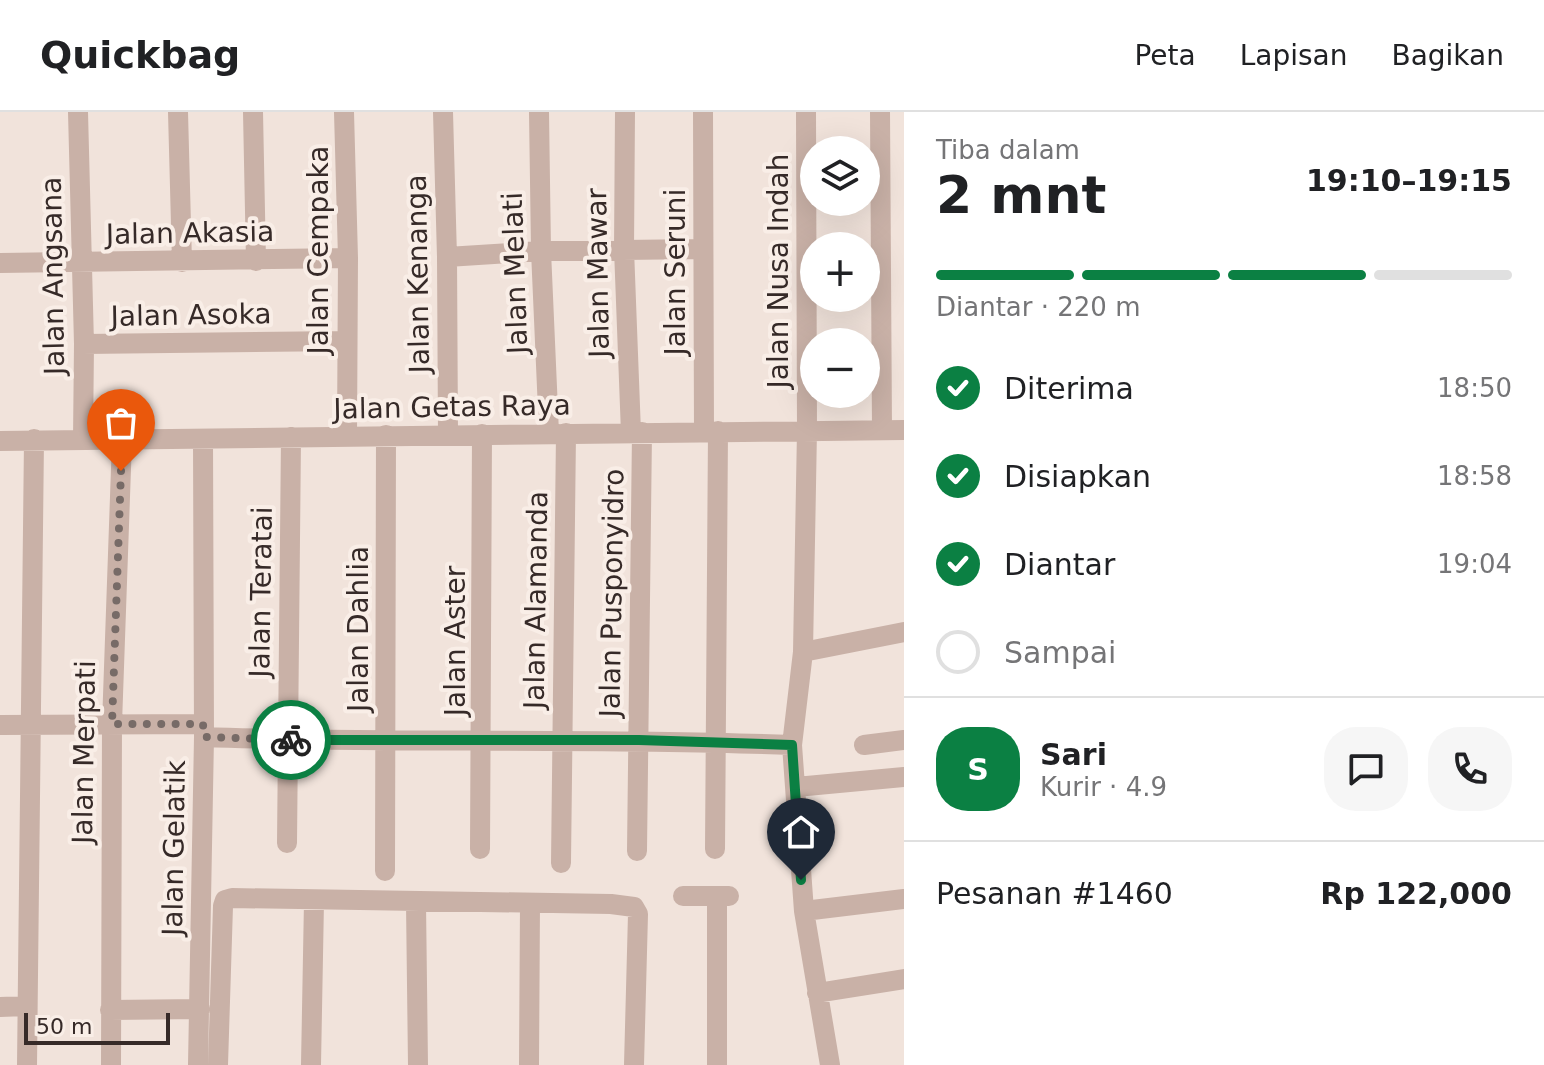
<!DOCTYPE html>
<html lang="id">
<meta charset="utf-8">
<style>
:root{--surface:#fff;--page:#f6f6f6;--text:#202124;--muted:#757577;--line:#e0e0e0;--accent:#0b8043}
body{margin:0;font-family:"DejaVu Sans",sans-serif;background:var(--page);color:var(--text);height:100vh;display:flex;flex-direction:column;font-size:30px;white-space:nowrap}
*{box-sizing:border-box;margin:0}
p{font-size:26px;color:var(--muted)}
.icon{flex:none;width:44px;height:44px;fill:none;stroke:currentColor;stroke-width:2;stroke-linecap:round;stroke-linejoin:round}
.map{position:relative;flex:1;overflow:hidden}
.sheet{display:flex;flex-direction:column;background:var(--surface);width:640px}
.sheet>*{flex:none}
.tools{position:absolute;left:800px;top:24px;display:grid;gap:16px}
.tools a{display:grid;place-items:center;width:80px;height:80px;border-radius:50%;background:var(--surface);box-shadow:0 8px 32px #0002;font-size:40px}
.scale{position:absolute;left:24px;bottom:20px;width:146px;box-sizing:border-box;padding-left:8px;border:4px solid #362a28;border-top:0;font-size:22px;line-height:28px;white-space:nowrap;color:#362a28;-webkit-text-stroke:6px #f9eee7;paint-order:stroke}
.pin{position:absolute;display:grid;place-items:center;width:68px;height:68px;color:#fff;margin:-82px -34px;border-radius:50% 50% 50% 0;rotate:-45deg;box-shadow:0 0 8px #0007}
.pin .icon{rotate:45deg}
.courier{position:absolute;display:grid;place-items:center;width:80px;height:80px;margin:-40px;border:6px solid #0b8043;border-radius:50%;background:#fff;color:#222;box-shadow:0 2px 10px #0007}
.summary em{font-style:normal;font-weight:700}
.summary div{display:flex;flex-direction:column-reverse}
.summary{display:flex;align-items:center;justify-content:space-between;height:136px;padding:0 32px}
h1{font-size:52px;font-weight:700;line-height:60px}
.bar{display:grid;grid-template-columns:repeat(4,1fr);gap:12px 8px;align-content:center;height:96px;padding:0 32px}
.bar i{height:10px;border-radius:6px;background:var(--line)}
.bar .on{background:var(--accent)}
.bar p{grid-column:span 4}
.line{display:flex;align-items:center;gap:20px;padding:0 32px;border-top:2px solid var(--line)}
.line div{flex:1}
.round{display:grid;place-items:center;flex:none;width:84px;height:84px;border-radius:32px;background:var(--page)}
ol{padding:0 32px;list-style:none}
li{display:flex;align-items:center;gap:24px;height:88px}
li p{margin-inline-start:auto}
li .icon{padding:8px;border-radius:50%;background:var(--accent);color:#fff;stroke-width:4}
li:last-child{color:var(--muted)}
li i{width:44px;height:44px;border:4px solid var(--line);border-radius:50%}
header{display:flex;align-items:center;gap:48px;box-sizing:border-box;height:112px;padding:0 40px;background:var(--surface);border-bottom:2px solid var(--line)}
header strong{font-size:38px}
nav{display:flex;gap:44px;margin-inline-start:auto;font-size:28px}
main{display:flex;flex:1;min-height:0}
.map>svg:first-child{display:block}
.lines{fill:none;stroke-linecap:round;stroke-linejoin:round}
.minor{stroke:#c9b1a7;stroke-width:20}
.done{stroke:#776b67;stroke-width:8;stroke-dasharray:0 14.4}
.route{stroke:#0b8043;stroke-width:10}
.labels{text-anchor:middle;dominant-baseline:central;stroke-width:8;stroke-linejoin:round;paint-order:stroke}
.street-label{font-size:28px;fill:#362a28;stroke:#f9eee7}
</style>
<header>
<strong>Quickbag</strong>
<nav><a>Peta</a><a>Lapisan</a><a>Bagikan</a></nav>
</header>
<main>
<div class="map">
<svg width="904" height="953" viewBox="0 0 904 953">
<rect width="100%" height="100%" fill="#f1e3db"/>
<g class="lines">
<path class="minor" d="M78,0L84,232L83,327
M178,0L182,150
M253,0L256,149
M344,0L348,146L347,323
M443,0L447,145L448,323
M539,0L541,139L549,321
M625,0L624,137L631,321
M703,0L704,319
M806,0L807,318L803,540L792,633L804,799L830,953
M880,0L882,317
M447,145L541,139L703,137
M0,151L348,146
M84,232L347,229
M0,329L904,318
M803,540L904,520
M0,613L203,612
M204,625C400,632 596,625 792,633
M864,633L904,628
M796,675L904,665
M287,731L291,325
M480,737L482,322
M715,737L718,319
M637,739L642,320
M561,751L566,321
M385,759L386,323
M683,784H729
M717,784V953
M416,791L418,953
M804,799L904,787
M817,881L904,867
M0,895L26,894
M110,898L200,897
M27,953L34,327
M111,953L112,612L122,328
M198,953L204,625L203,327
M218,953L223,794L225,788L232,786L611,792L634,795L638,802L634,953
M311,953L314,789
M529,953L530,792"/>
</g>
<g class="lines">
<path class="done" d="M121,359L112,612H203L204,625L291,628"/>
<path class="route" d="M291,628H639L792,633L801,768"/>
</g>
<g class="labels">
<g class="street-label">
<text transform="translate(190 121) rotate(-1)">Jalan Akasia</text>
<text transform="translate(318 138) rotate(-90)">Jalan Cempaka</text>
<text transform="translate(778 159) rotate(-90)">Jalan Nusa Indah</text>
<text transform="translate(675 160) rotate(-90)">Jalan Seruni</text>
<text transform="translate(515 161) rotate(-92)">Jalan Melati</text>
<text transform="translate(598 161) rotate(-91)">Jalan Mawar</text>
<text transform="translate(418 162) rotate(-91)">Jalan Kenanga</text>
<text transform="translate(53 164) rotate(-91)">Jalan Angsana</text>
<text transform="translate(191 203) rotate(-1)">Jalan Asoka</text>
<text transform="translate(452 295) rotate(-1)">Jalan Getas Raya</text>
<text transform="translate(261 480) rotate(-89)">Jalan Teratai</text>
<text transform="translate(612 481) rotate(-89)">Jalan Pusponyidro</text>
<text transform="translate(536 488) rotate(-89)">Jalan Alamanda</text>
<text transform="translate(358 517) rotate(-90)">Jalan Dahlia</text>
<text transform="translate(455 529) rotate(-90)">Jalan Aster</text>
<text transform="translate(84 640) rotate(-89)">Jalan Merpati</text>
<text transform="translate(174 736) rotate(-89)">Jalan Gelatik</text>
</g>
</g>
</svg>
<div class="tools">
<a><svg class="icon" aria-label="layers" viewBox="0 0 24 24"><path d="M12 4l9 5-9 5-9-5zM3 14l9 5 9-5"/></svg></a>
<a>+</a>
<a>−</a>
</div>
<div class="scale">50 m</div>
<div class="pin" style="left:121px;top:359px;background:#ea580c"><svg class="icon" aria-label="bag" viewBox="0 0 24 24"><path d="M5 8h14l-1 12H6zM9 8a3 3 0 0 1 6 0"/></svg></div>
<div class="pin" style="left:801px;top:768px;background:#1f2937"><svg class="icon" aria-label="home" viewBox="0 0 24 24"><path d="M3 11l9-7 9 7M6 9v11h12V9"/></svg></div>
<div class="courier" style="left:291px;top:628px"><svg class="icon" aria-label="bike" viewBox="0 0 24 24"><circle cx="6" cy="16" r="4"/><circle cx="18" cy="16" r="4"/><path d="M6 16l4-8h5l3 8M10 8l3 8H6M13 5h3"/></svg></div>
</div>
<section class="sheet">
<div class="summary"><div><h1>2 mnt</h1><p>Tiba dalam</p></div><em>19:10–19:15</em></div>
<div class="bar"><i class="on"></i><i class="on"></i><i class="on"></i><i></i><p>Diantar · 220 m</p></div>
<ol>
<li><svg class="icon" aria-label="check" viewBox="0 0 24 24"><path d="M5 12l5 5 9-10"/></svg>Diterima<p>18:50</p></li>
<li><svg class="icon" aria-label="check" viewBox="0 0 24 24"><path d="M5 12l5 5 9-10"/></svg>Disiapkan<p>18:58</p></li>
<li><svg class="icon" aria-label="check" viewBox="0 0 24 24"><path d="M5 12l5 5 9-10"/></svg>Diantar<p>19:04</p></li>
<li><i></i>Sampai</li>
</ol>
<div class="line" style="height:144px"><b class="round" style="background:var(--accent);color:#fff">S</b><div><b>Sari</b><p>Kurir · 4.9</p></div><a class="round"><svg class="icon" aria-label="chat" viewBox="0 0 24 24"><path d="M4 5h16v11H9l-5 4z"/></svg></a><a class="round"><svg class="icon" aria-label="phone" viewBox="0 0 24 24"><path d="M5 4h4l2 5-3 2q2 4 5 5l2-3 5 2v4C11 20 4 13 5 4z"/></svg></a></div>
<div class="line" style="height:104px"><div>Pesanan #1460</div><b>Rp 122,000</b></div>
</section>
</main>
